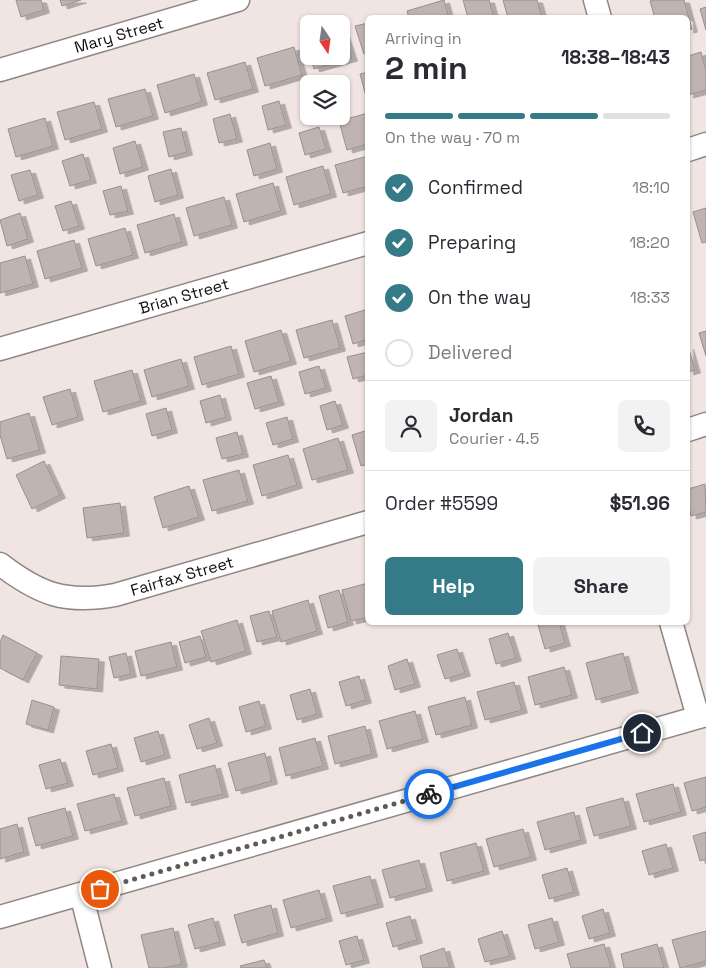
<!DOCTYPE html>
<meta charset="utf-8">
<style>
:root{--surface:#fff;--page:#f2f2f3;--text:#2b2b33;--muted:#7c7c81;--line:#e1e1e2;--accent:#347a87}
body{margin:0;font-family:"Space Grotesk",sans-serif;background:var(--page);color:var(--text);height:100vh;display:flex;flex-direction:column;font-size:19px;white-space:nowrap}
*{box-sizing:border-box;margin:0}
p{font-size:16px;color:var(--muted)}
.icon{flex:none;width:28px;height:28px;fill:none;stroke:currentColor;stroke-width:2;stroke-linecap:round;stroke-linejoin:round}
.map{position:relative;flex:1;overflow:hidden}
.panel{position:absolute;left:365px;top:15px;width:325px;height:610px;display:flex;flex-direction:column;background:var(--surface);border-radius:8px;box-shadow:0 1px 4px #0004}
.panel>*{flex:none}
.needle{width:32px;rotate:167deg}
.fabs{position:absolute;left:300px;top:15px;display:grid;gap:10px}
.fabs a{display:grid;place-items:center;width:50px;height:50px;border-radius:8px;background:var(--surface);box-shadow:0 1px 4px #0004;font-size:25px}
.pin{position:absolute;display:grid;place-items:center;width:42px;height:42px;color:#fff;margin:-21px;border:2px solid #fff;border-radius:50%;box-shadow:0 1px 5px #0007}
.courier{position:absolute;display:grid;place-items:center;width:50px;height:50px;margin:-25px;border:4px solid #1a73e8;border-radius:50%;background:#fff;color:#222;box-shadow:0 1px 6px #0007}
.summary em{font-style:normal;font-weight:800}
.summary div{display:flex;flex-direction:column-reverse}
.summary{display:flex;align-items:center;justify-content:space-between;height:85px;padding:0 20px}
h1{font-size:32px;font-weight:800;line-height:38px}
.bar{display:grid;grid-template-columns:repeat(4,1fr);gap:8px 5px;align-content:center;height:60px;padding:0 20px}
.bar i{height:6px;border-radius:4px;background:var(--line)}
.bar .active{background:var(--accent)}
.bar p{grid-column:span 4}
.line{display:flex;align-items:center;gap:12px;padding:0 20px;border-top:1px solid var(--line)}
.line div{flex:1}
.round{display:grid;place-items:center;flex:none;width:52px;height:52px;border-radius:8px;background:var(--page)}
ol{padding:0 20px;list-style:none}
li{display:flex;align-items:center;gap:15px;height:55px}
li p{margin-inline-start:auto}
li .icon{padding:5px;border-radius:50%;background:var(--accent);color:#fff;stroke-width:4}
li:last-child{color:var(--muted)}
li i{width:28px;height:28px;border:2px solid var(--line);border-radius:50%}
.button{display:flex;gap:10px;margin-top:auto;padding:10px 20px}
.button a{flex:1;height:58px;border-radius:8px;background:var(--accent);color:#fff;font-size:20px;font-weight:800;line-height:58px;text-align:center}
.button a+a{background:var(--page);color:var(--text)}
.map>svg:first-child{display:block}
.building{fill:#bfb4b1;stroke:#9a8f8d;filter:url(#shadow)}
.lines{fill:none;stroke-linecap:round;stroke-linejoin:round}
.minor-casing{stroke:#918684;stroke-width:25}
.minor{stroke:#fff;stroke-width:22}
.done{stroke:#5f5958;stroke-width:5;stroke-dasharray:0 9}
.route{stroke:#1a73e8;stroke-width:6}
.labels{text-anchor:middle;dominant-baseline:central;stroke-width:4.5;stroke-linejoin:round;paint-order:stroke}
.street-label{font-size:16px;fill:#110d0d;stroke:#fff}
</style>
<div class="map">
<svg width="706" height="968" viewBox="0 0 706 968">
<defs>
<filter id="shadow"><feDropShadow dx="5.5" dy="3" stdDeviation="0" flood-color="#0004"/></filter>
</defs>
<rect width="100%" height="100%" fill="#f0e5e2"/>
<path class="building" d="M16,0H41L44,10L21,17Z
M60,0H81L62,6Z
M444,0L449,18H409L407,11Z
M463,0H489L494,18H468Z
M503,0H537L542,17L508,18Z
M654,0H684L692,29L688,30V18H655L650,1Z
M706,7V30L700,9Z
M368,23V53L364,54L355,26Z
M341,31H343L352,58L314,69L310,56H341Z
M294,47L302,75L265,86L257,58Z
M701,52L706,71V90L688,95V56Z
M245,62L253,89L215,100L207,73Z
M368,72V100H367L360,74Z
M194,74L202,102L165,113L157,85Z
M145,89L153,116L116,127L108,99Z
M279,101L286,125L268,130L262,106Z
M94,102L102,129L65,140L57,112Z
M368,113V144L347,150L339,121Z
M230,114L237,139L219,143L213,119Z
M45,118L53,146L16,157L8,129Z
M319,127L326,149L305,155L299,133Z
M181,128L187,152L169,157L163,132Z
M135,141L143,167L120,174L113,148Z
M270,143L277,169L254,176L247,150Z
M83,154L91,180L70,186L62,161Z
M368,156V186L343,193L335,165Z
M323,166L331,194L294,205L286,177Z
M171,169L178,195L155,202L148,176Z
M30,170L38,195L19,201L11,175Z
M273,183L281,211L244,222L236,194Z
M121,186L128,211L110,215L103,191Z
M224,197L232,225L194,236L186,208Z
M71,201L79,226L63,231L55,206Z
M706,208V242L702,243L693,212Z
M20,213L28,239L7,246L0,220Z
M174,214L182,242L145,253L137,225Z
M125,228L133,255L96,266L88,239Z
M74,240L82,268L45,279L37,251Z
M25,256L33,284L0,293V263Z
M368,309V339L353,344L345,316Z
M332,320L340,348L304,358L296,330Z
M281,330L291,361L254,372L245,341Z
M706,331V356L699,333Z
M231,346L239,374L202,385L194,357Z
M688,346L695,370L688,372Z
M368,352V375L353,379L347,357Z
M181,359L189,386L152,397L144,370Z
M319,366L326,388L305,394L299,372Z
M132,370L141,401L103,412L94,381Z
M271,376L279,402L255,409L247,383Z
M70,389L78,417L52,425L43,397Z
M220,395L226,417L206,423L200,401Z
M335,401L343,425L327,430L320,406Z
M166,408L172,430L152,436L146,414Z
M29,413L40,450L7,459L0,435V422Z
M287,417L293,439L273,445L266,423Z
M368,430V464L361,466L352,435Z
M237,432L243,454L222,459L216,438Z
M338,438L348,470L312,480L303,449Z
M288,455L297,485L262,496L253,465Z
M44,461L60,495L32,509L16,475Z
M239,470L248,501L212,511L203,480Z
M705,484L706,512L691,516L688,502V489Z
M189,486L199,517L163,528L154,497Z
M120,503L124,533L87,538L83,508Z
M368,583V617L351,621L342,590Z
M339,590L348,622L328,628L319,596Z
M308,600L317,631L281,642L272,611Z
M269,611L277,637L257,642L250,616Z
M237,620L246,651L211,662L201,631Z
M546,622H559L565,643L545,649L538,625Z
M508,633L516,658L496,664L489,639Z
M3,635L37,653L23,680L0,668V642Z
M200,636L206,657L185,663L179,642Z
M171,642L177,667L141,676L135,651Z
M457,649L465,673L445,679L437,655Z
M126,653L131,674L114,678L109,657Z
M623,653L633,690L596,700L586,663Z
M61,656L99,659L97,689L59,685Z
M407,659L415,684L395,690L388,666Z
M564,667L572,695L535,705L528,677Z
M359,676L366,700L346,706L339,682Z
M514,682L522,710L485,720L477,692Z
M310,689L317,714L297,720L290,695Z
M465,697L472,725L436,735L428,707Z
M32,700L54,707L48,730L26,724Z
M259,701L266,726L246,732L239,707Z
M415,711L423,739L387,749L379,721Z
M209,718L217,743L197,749L189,725Z
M365,726L372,754L335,764L328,736Z
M158,731L165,755L141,762L134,738Z
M315,738L323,766L286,776L279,748Z
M111,744L118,768L93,775L86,751Z
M265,753L272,781L236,791L228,763Z
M60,759L68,783L46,789L39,765Z
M215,765L223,794L186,803L179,775Z
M706,777V807L692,811L684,783Z
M164,778L171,806L135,816L127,788Z
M673,784L681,812L644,822L636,794Z
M114,794L122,821L85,831L77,804Z
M623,798L631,826L594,836L586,808Z
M65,808L73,836L36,846L28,818Z
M574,812L581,840L545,850L537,822Z
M17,824L24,852L0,859V829Z
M523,829L531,857L494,867L486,839Z
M706,832V859L700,861L693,836Z
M476,843L484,871L447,881L440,853Z
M666,844L673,868L649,875L642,851Z
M419,860L427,888L390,898L382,870Z
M567,868L574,892L549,899L542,875Z
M370,876L378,904L341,914L333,886Z
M319,890L327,918L291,928L283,900Z
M271,905L278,933L242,943L234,915Z
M603,909L610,933L589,939L582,916Z
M410,916L417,940L393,947L386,923Z
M213,918L220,942L195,949L188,925Z
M552,918L559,942L535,949L528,925Z
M173,928L182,964L165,968H149L141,935Z
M502,931L510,956L485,962L478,939Z
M706,931V961L680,968L672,940Z
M357,936L364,960L346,965L339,941Z
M604,944L611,968H571L567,954Z
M657,944L664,968H624L621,954Z
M444,948L450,968H423L420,956Z
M264,960L267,968H241L240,966Z"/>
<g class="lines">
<g class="minor-casing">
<path id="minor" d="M595,0L600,18
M0,70L238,0
M688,150L706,144
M0,349L368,243
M688,430L706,424
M0,564C39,594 65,604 115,595L368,522
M671,622L698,717
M81,894L100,968
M0,917L706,715"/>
</g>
<use href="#minor" class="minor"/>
</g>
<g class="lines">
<path class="done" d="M100,889L429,794"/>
<path class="route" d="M429,794L642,733"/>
</g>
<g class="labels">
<g class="street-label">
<text transform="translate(119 35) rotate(-16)">Mary Street</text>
<text transform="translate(184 296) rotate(-16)">Brian Street</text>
<text transform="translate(182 576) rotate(-16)">Fairfax Street</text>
</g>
</g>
</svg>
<div class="fabs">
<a><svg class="needle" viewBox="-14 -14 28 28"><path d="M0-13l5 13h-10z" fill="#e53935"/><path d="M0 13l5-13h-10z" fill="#7c7c81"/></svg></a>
<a><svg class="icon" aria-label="layers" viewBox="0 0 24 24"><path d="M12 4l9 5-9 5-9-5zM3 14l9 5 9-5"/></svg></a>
</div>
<div class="pin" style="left:100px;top:889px;background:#ea580c"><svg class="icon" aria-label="bag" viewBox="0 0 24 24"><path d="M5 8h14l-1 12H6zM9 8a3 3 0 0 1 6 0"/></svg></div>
<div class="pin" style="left:642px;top:733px;background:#1f2937"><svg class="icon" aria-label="home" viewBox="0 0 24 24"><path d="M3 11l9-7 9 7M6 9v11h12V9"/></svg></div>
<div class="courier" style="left:429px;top:794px"><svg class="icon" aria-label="bike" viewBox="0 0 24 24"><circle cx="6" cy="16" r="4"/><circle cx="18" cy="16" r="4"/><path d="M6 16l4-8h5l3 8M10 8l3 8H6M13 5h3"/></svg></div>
<section class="panel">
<div class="summary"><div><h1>2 min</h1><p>Arriving in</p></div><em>18:38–18:43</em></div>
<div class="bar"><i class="active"></i><i class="active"></i><i class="active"></i><i></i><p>On the way · 70 m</p></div>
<ol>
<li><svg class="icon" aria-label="check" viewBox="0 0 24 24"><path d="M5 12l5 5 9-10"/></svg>Confirmed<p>18:10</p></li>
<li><svg class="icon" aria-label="check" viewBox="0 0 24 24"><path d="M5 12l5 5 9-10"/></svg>Preparing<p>18:20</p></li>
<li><svg class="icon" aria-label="check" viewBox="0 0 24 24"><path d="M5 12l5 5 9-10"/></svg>On the way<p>18:33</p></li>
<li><i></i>Delivered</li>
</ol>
<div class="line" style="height:90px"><a class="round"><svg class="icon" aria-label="person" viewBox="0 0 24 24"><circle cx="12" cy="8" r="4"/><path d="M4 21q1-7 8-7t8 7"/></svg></a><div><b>Jordan</b><p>Courier · 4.5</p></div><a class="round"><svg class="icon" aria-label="phone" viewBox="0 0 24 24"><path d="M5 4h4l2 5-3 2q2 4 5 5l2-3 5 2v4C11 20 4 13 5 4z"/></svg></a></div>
<div class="line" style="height:65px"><div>Order #5599</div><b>$51.96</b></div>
<div class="button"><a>Help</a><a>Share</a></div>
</section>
</div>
